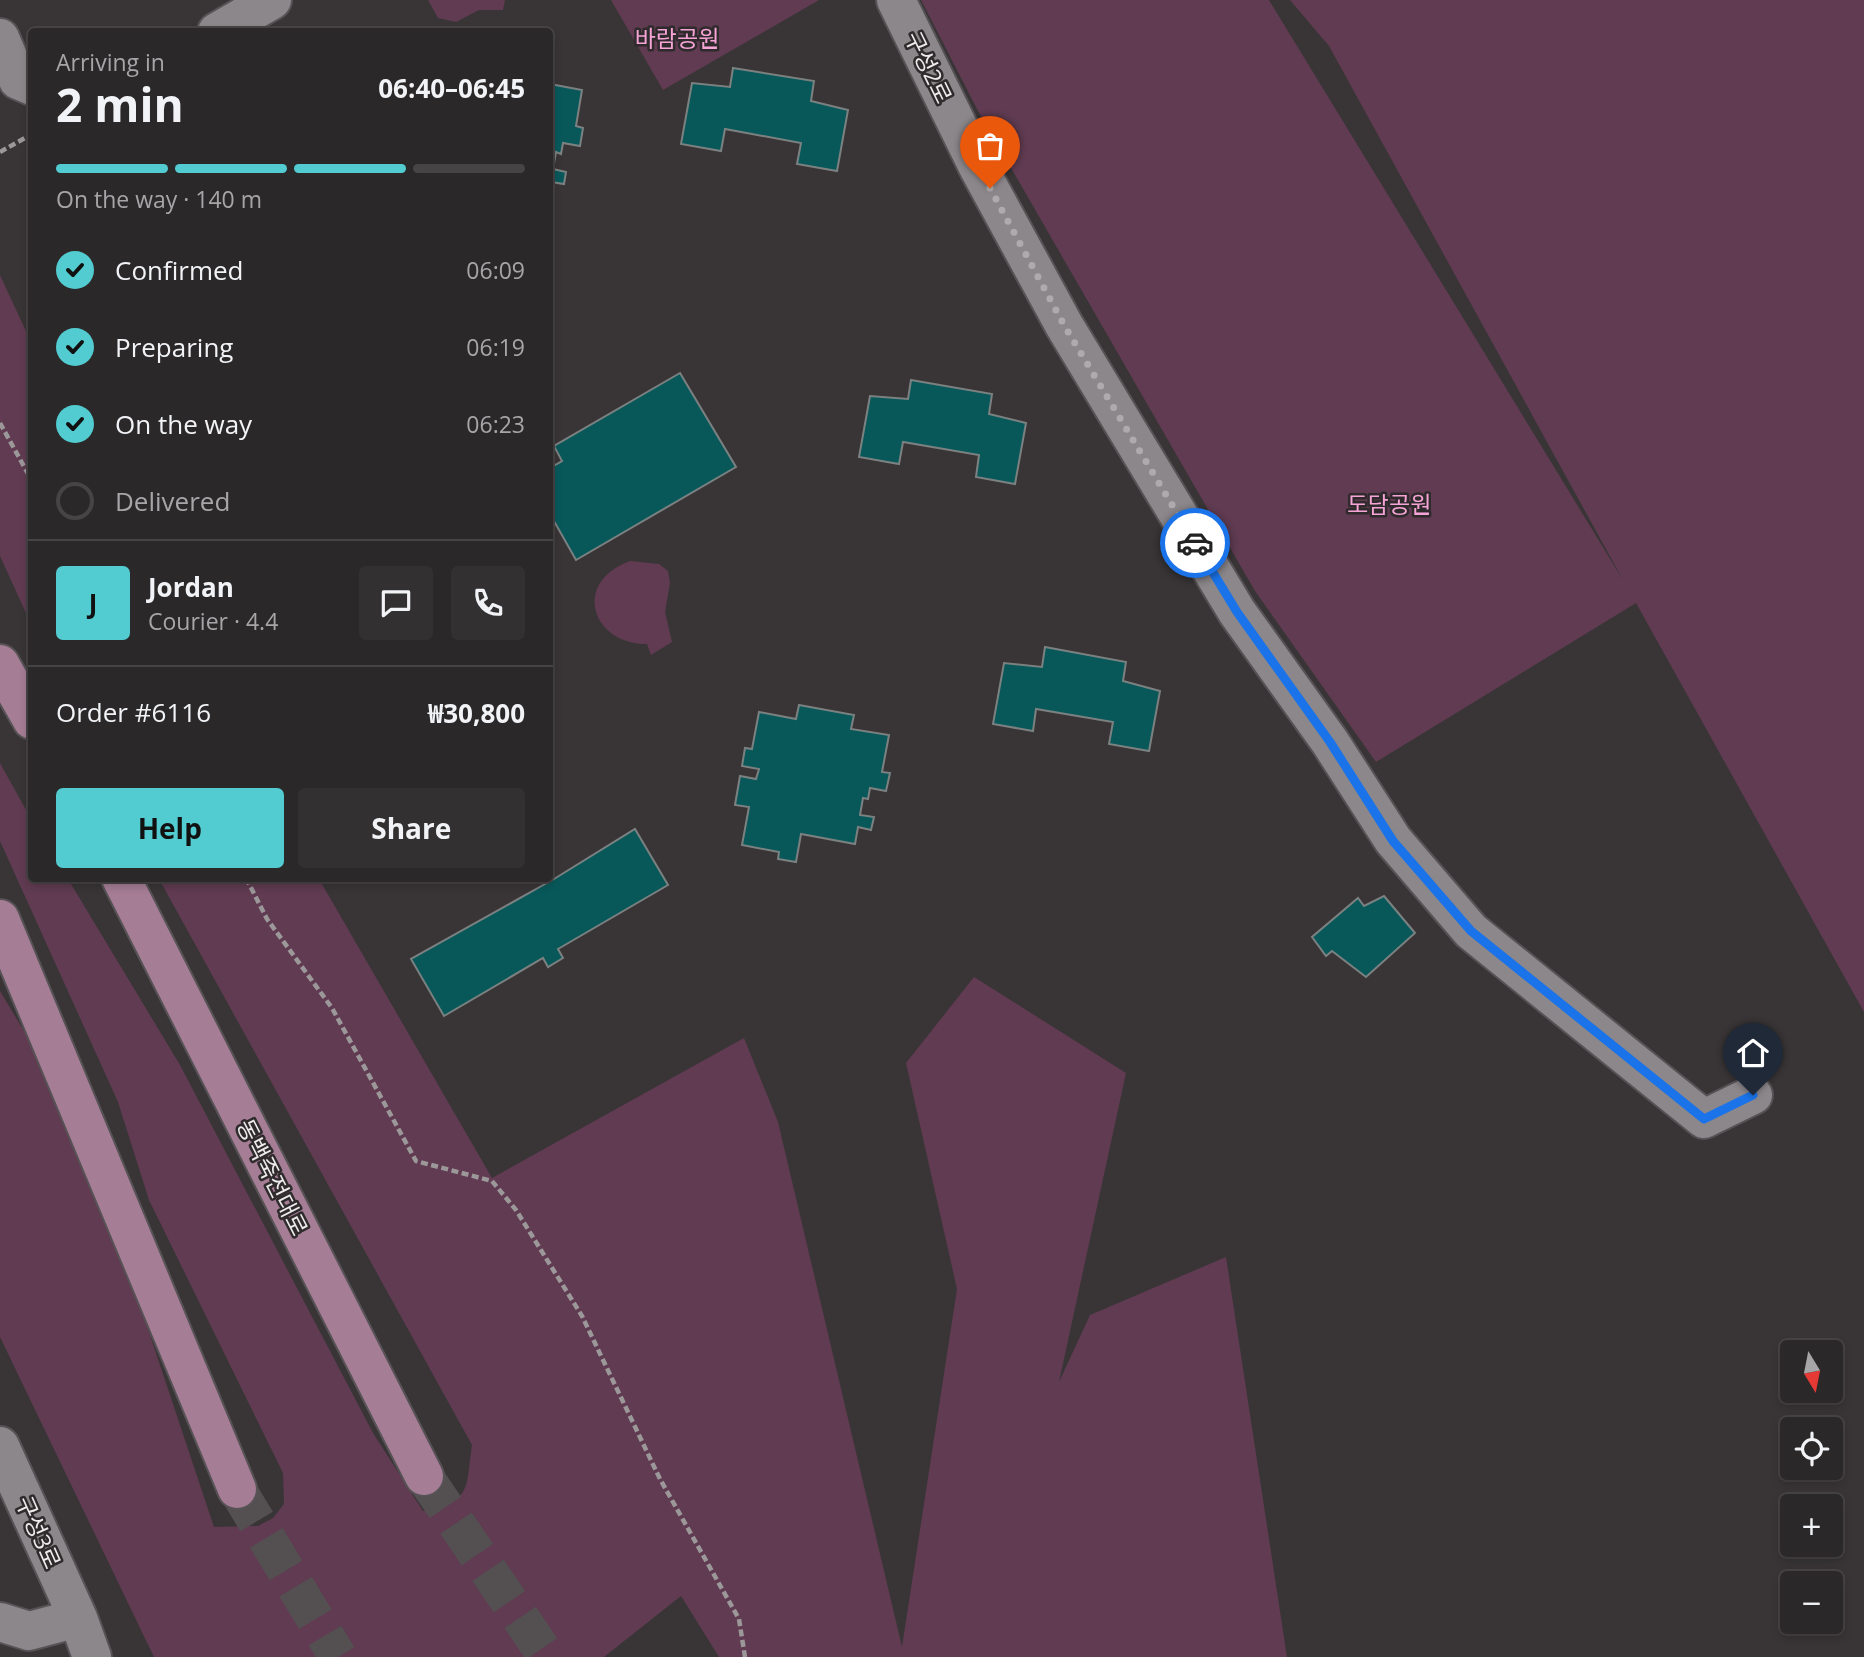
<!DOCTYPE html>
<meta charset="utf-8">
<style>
:root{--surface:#2b2829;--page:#333031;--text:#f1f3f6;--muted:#a6a6a8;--line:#474446;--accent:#52ccd0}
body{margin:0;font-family:"Open Sans","Noto Sans KR",sans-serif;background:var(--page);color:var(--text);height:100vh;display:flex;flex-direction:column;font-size:26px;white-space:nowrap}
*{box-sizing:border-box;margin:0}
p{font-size:23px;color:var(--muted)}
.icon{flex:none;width:38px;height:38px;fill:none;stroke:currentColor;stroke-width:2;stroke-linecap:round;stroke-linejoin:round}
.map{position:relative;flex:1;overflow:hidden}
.sheet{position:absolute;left:28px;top:28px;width:525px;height:854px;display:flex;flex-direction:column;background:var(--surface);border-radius:7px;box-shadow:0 4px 10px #0003,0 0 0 2px var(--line)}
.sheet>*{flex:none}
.needle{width:46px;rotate:170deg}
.fabs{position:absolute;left:1780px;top:1340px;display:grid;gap:14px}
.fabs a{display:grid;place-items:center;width:63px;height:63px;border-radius:7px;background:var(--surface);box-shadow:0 4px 10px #0003,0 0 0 2px var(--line);font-size:35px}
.pin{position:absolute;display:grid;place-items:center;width:60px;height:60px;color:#fff;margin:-72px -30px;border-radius:50% 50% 50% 0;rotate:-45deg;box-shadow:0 0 7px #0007}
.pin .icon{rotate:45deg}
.courier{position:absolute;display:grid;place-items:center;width:70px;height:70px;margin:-35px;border:5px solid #1a73e8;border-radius:50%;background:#fff;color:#222;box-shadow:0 2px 9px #0007}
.overview em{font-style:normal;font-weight:700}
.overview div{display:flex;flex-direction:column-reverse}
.overview{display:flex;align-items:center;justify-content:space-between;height:119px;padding:0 28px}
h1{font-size:46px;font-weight:700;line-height:52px}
.bar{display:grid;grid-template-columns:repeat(4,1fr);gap:10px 7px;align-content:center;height:84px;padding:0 28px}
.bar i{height:9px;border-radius:5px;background:var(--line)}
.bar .active{background:var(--accent)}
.bar p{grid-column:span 4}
.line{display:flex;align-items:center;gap:18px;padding:0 28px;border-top:2px solid var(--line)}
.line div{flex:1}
.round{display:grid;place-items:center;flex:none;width:74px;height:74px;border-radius:7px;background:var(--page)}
ol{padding:0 28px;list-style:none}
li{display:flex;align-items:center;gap:21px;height:77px}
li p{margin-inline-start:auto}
li .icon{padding:7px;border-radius:50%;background:var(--accent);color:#111;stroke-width:4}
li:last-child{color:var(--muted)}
li i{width:38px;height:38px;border:4px solid var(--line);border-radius:50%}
.cta{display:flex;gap:14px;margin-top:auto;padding:14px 28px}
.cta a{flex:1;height:80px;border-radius:7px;background:var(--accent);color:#111;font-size:28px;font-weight:700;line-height:80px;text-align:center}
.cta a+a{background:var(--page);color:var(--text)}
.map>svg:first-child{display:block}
.green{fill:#603b51}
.building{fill:#08585a;stroke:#7b8181;stroke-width:2}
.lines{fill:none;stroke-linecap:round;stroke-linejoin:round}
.major-tunnel{stroke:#545052;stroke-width:38;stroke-dasharray:38 19;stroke-linecap:butt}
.minor-casing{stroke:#565255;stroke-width:42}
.major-casing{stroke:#565255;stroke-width:42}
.path{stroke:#9c989a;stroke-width:4.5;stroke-dasharray:7 3.5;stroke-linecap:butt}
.minor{stroke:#8c878a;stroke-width:38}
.major{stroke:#a57d95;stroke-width:38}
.done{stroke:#afabad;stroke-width:7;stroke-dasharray:0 12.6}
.route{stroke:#1a73e8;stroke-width:9}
.labels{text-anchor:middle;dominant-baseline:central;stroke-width:5;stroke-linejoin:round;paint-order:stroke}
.park-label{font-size:23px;fill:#f6a3d6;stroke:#2f2b2d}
.street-label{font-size:23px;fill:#eeebed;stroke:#2f2b2d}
</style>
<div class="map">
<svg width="1864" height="1657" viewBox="0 0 1864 1657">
<rect width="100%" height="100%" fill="#393537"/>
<path class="green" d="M428,0H505L503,10H479L456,22L438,18Z
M611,0H819L663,90Z
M921,0H1269L1623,580L1329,46L1290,0H1864V1012L1636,603L1376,762L1255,591L977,109Z
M0,275L31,342V624L0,556Z
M630,561L659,564L668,571L670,583L665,612L672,642L651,655L647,644C591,644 572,582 630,561Z
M0,763L31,819L32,878L68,879L180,1065L373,1433L423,1511C473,1498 465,1492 472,1445L159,879H319L492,1178L744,1038L778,1122L902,1647L957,1289L906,1063L974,977L1126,1073L1059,1382L1090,1315L1226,1257L1287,1657H719L681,1596L604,1657H154L0,1337V991L36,1051L106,1203L214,1527L258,1526L273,1518L284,1504L283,1473L149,1200L118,1102L0,841Z"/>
<path class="building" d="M733,68L814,81L811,101L848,110L837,171L797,164L801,143L725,129L721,151L681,144L692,83L730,87Z
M550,84L582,90L576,126L583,128L580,146L563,143L561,154L556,152L553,169L566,172L564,184L551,182L550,191Z
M680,373L736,467L576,560L550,514V468L562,461L554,446Z
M911,380L992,394L989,414L1026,423L1015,484L976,477L979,455L903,442L899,464L859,457L870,396L908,399Z
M1045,647L1126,662L1123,681L1160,691L1149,751L1109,744L1113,722L1036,709L1033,731L993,724L1004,663L1042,667Z
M799,705L854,715L851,729L889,735L882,772L890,773L886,791L870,788L868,799L863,798L860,815L874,817L871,830L858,827L855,844L801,834L796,862L778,859L779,852L742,845L749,807L735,805L740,776L756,779L759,769L742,766L745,748L752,749L759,712L796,719Z
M635,829L668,885L558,949L563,958L548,967L543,958L444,1016L411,959L554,879Z
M1384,896L1415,933L1366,977L1332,951L1326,956L1312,937L1358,898L1364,906Z"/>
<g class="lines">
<path class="major-tunnel" d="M424,1476L547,1657
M237,1489L338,1657"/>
<g class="minor-casing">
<path id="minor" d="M896,0L979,169L1064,325L1237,612L1330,742L1393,840L1471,931L1704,1119L1753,1095
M217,32L272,0
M0,38L18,80L32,86
M0,1446L78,1618L29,1631L0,1622
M78,1618L92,1657"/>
</g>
<g class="major-casing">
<path id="major" d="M0,664L32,720
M121,878L424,1476
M0,919L237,1489"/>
</g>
<path class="path" d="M0,152L32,134
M0,423L32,481
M246,878L267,919L332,1008L416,1161L492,1181L516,1210L582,1316L660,1479L739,1619L745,1657"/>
<use href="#minor" class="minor"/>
<use href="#major" class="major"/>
</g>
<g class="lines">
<path class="done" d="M990,188L1064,325L1195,543"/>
<path class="route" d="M1195,543L1237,612L1330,742L1393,841L1471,931L1704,1119L1753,1095"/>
</g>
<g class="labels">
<g class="park-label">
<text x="677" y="38">바람공원</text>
<text x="1389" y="504">도담공원</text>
</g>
<g class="street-label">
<text transform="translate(929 67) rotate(64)">구성2로</text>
<text transform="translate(273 1177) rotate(63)">동백죽전대로</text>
<text transform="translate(39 1532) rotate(66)">구성3로</text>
</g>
</g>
</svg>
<div class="fabs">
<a><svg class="needle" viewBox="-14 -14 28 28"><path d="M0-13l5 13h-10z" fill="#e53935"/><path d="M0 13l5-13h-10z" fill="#a6a6a8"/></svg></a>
<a><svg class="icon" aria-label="locate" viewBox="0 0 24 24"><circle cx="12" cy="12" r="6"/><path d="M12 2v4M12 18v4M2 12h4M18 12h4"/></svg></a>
<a>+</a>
<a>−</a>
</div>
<div class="pin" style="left:990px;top:188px;background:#ea580c"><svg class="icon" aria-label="bag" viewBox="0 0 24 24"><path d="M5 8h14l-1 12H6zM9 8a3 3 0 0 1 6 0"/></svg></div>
<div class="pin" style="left:1753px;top:1095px;background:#1f2937"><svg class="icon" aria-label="home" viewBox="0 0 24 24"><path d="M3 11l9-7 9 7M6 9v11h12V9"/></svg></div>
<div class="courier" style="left:1195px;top:543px"><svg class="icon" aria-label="car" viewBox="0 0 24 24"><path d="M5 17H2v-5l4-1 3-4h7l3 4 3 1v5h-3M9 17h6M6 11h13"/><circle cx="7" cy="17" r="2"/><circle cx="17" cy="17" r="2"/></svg></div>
<section class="sheet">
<div class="overview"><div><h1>2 min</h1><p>Arriving in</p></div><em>06:40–06:45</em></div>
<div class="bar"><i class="active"></i><i class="active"></i><i class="active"></i><i></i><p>On the way · 140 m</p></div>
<ol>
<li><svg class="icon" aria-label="check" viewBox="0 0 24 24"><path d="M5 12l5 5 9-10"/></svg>Confirmed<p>06:09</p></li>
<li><svg class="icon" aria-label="check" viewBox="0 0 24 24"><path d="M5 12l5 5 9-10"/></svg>Preparing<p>06:19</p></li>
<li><svg class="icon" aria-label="check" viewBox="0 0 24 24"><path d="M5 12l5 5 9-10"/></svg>On the way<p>06:23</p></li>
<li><i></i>Delivered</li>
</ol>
<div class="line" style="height:126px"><b class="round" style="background:var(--accent);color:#111">J</b><div><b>Jordan</b><p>Courier · 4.4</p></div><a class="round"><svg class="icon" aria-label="chat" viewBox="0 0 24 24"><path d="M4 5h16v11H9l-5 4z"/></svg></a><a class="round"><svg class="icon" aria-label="phone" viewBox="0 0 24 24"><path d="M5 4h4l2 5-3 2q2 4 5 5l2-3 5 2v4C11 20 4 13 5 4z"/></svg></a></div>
<div class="line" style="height:91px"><div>Order #6116</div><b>₩30,800</b></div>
<div class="cta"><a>Help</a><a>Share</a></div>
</section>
</div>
